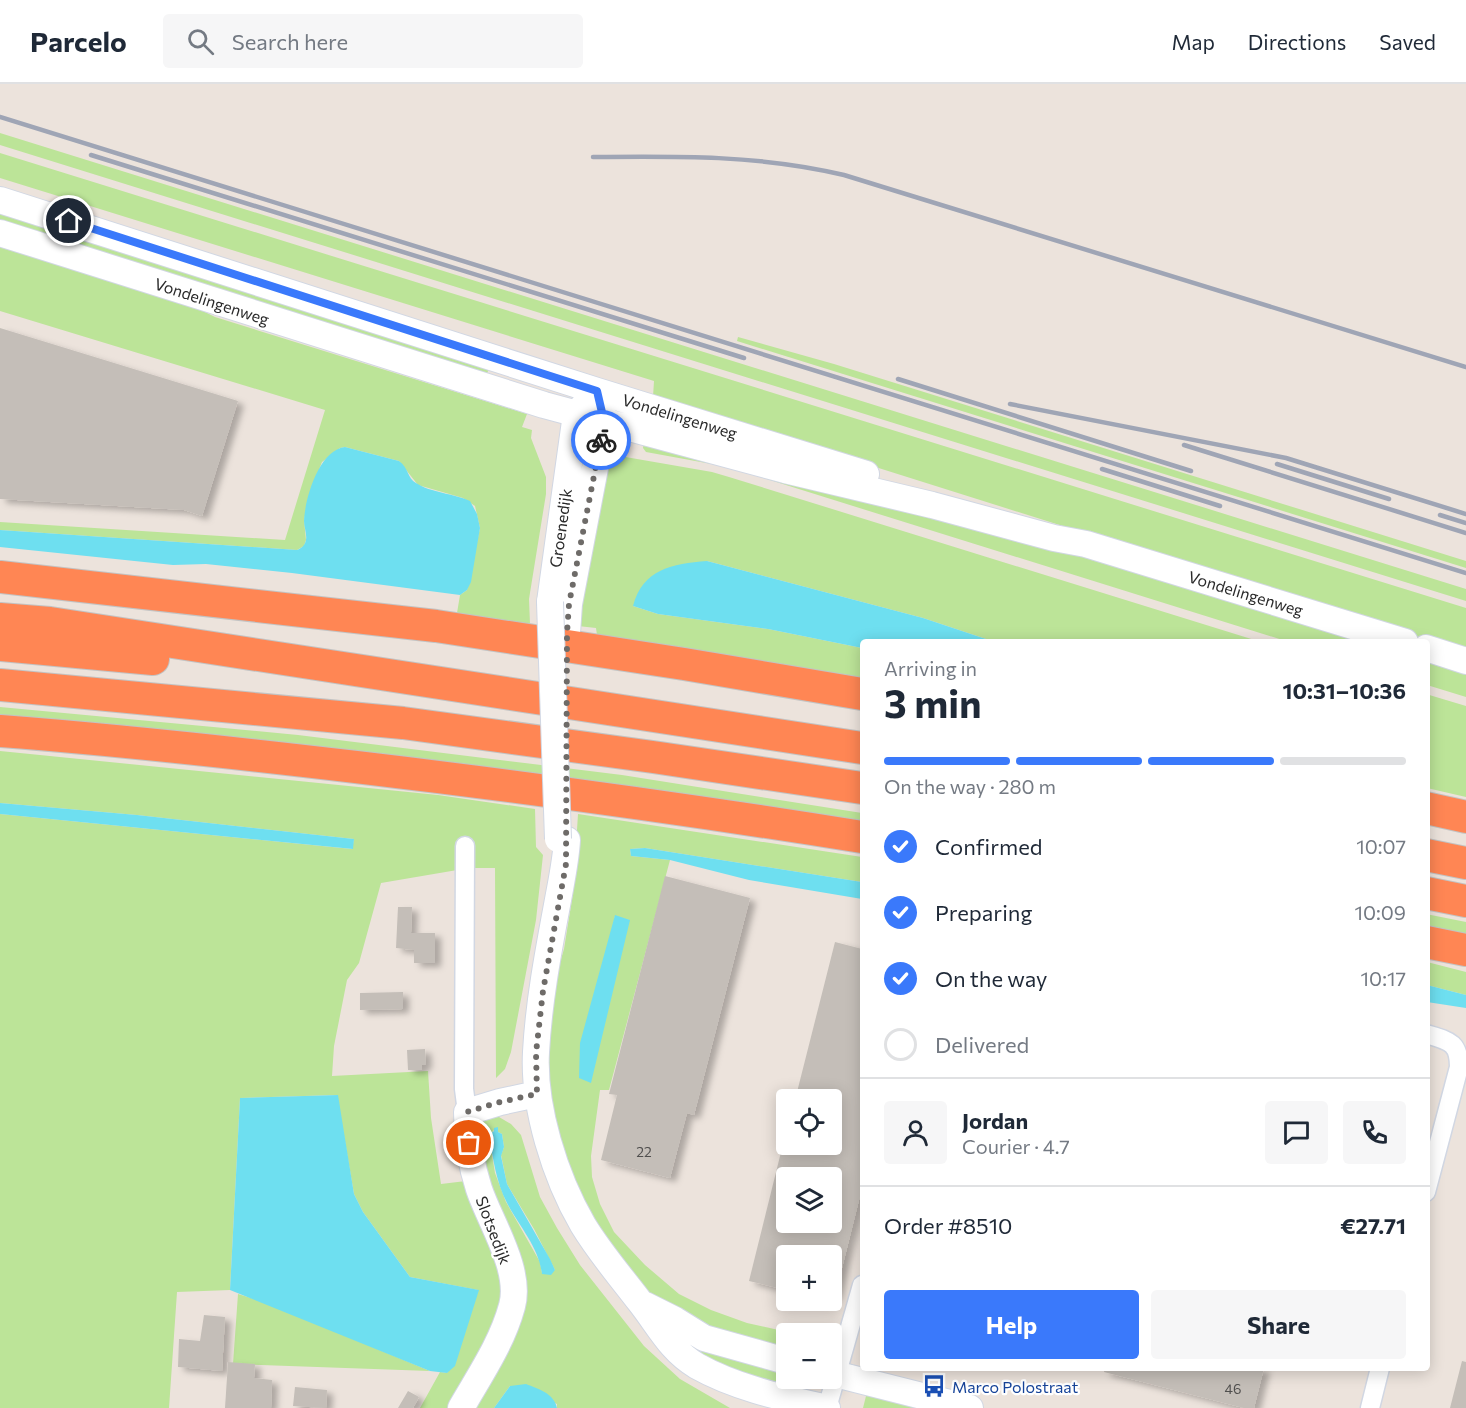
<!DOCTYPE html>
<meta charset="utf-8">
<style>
:root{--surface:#fff;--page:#f6f6f7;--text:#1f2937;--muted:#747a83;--line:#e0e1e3;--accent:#3a79fb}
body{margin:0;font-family:Commissioner,sans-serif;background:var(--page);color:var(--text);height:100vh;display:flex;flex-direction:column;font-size:22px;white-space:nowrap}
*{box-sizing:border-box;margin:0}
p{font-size:20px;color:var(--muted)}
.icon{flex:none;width:33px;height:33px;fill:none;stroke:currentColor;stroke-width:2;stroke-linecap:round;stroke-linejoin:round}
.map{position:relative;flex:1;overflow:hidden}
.panel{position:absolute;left:860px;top:555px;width:570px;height:732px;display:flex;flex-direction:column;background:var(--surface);border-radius:6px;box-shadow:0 3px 15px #0003}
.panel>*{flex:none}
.buttons{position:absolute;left:776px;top:1005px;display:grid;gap:12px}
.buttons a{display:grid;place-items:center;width:66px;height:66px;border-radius:6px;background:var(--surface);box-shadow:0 3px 15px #0003;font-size:30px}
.pin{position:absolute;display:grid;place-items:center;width:51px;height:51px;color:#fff;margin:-26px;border:3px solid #fff;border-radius:50%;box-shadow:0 2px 6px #0007}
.courier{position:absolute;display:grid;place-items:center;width:60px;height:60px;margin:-30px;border:4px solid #3a79fb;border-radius:50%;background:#fff;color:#222;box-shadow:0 2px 8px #0007}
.summary em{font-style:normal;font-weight:700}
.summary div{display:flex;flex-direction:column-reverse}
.summary{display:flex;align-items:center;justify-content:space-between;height:102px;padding:0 24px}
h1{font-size:39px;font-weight:700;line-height:45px}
.bar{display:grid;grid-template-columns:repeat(4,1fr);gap:9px 6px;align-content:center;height:72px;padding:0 24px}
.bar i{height:8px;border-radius:4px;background:var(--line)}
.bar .current{background:var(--accent)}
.bar p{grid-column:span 4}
.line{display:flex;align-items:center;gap:15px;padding:0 24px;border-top:2px solid var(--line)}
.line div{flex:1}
.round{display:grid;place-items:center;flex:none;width:63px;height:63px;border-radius:6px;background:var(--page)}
ol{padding:0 24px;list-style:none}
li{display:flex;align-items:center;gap:18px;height:66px}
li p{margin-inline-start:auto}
li .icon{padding:6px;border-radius:50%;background:var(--accent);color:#fff;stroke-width:4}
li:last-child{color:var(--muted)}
li i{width:33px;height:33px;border:3px solid var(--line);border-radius:50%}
.cta{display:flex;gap:12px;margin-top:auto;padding:12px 24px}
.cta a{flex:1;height:69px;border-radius:6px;background:var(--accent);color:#fff;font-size:24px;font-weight:700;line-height:69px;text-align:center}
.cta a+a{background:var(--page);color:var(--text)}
header{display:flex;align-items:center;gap:36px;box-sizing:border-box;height:84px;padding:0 30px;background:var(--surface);border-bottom:2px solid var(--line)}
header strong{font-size:28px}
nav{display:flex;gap:33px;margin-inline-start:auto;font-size:21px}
.search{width:420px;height:54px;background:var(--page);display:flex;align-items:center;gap:15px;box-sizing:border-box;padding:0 21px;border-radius:6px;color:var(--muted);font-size:22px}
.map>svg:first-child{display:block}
.green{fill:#bce498;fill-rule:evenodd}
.water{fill:#6edff0}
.building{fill:#c4beb8;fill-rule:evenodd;filter:url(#shadow)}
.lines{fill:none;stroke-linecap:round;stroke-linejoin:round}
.street-casing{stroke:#d1d7e3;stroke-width:21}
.secondary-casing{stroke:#d1d7e3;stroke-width:28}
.highway-casing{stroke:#c3c3c3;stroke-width:34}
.street{stroke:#fff;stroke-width:18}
.secondary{stroke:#fff;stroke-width:26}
.highway{stroke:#ff8654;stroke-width:32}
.rail{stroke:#9fa5b5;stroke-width:4.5}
.secondary-bridge-casing{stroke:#d1d7e3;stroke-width:28;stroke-linecap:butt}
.secondary-bridge{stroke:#fff;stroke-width:26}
.done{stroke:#6e6b68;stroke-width:6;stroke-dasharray:0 10.8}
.route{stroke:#3a79fb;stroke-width:8}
.labels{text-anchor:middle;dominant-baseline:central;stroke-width:4.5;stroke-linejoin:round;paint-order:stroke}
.number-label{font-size:14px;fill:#504f4e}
.street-label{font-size:16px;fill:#2a2a2a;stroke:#fff}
.transit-label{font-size:16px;fill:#164399;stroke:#fff;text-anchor:start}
</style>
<header>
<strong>Parcelo</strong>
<div class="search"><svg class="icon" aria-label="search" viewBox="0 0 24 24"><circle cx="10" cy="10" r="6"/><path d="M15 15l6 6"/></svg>Search here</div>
<nav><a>Map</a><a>Directions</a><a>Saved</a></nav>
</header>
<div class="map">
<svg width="1466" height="1324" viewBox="0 0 1466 1324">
<defs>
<filter id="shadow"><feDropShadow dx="6" dy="4" stdDeviation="3" flood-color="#0004"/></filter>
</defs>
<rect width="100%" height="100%" fill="#ece3dc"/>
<path class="green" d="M0,49L1466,505V517L0,61Z
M0,69L1466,524V569L653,313L654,297L0,94Z
M0,129L490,282L486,292L0,141Z
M0,159L175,213L215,233L527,330L522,343L532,346L531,354L546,393V410L529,515L530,540L457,529L460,511L467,506L480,444L475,422L463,414L418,401L399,377L345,363L340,364L322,378L310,409L304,436L306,456L304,462L297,466L0,446V438L285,456L325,326L0,227Z
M738,253L834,280L1466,477V484L737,257Z
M644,355L983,442L1377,558H1289L728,383L646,368L643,364Z
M614,371L712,388L729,393L1261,558H995L923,534L707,477L633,522L658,530L768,545L862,564V597L597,551L596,544L578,542L609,376Z
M1426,573L1466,586V613L1427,601Z
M1426,610L1466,622V713L1427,704Z
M0,623L298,651L622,691L862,729V741L0,635Z
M0,667L438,711L535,725L536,763L543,771L536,836L511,968L505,985L496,994L495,784H469L381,799L359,879L347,896L334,962L332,992L428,987L431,1034L441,1100L466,1097L485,1140L505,1209L495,1239L447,1324H420L440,1288L447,1289L478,1206L410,1193L363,1128L354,1110L337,1011L240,1014L230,1206L177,1208L169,1324H0V730L352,765L354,755L137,731L0,719Z
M578,730L862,773V798L645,764L630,765L631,772L670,776L609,1006H600L591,1072L592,1093L600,1120L614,1148L645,1181L679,1210L711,1226L747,1239L792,1249L786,1250V1267L733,1254L655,1217L597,1145L571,1094L546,1017L543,976L557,889L564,865L573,809ZM615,832L629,836L593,985L579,994Z
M1426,830L1466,838V854L1427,845Z
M1427,878L1466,888V911L1427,901Z
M485,1028L499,1033L511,1040L521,1051L540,1113L557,1144L580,1181L644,1262L680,1295L730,1324H557V1320L510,1302L494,1324H465L514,1234L491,1123L479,1043ZM494,1046L502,1050L504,1063L501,1071L507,1100L534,1145L555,1186L542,1189L540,1178L506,1118L495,1089L489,1052Z
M238,1210L267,1219L430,1287L233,1280Z
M702,1262L786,1283V1294L782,1308L699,1272Z
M868,1304L948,1324H863Z"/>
<path class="water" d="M345,363L399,377C409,384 407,394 416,399C429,408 455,410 470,417L477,430L480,444L471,498L467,506L460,511L292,489L206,480L173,481L0,463V446L297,466C302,464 305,461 306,456C307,450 304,443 304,437C305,414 319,366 345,363Z
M707,477L923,534L995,558H862V564L768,545L658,530L633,522C643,485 672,480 707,477Z
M0,719L137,731L354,755L353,765L0,730Z
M645,764L862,798V815L749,796L670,776L631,772L630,765Z
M615,831L630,836L591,999L579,994L580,959Z
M1427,901L1466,911V924L1427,918Z
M338,1011L354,1110L363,1128L410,1193L479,1206L455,1282L447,1289L430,1287L230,1206L240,1014Z
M498,1043V1048L502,1050L504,1063L501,1072L507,1100L550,1175L555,1186L551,1191L542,1190C539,1163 519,1142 507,1119C496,1098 493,1074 489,1051L494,1047V1044Z
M526,1300C538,1305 554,1309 557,1324H494L510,1302Z"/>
<path class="building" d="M0,244L238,317L202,432L184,426L0,415Z
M665,792L750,814L694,1031L687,1029L670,1094L601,1076L617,1011L609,1010Z
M398,823H412L411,849H435V879H414V866L396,864Z
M835,858L862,865V1104L835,1212L831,1211V1172H786V1206L749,1197L783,1060H831V1016H795ZM786,1094H831V1138H786Z
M403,908V925L360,926V909Z
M425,965L426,981H422V986H408L407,966Z
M204,1231L225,1233L222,1287L178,1283L179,1255L200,1257Z
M1462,1277L1466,1278V1324H1450Z
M228,1278L255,1280L254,1294L272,1296L271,1324H225Z
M1105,1284H1264L1254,1324H1244L1104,1288Z
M295,1303L327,1306L326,1324L293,1322Z
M408,1307L419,1313L413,1324H398Z"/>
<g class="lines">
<g class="street-casing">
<path id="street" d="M465,762L464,1005L467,1028
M1426,950C1449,957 1459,958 1459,983L1426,1108
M827,1324L862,1201
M1370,1324L1380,1284"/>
</g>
<g class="secondary-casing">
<path id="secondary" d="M0,116L597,307L866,390
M0,149L544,321L785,386L932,421L1054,454L1086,460L1405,558
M550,518L576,330L587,318
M567,549L569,520L604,337L601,322
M1426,564L1466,577
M567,756C566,773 563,789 560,805C550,859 539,913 536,968C533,1023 555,1093 583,1141C600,1169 621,1193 640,1218C659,1242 670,1266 697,1282C736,1304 784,1314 827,1324
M645,1221L675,1236L704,1254L786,1277
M831,1289L970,1324
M461,1324C480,1291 502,1259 512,1222C522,1186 490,1138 479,1105C471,1081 467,1053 467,1028L500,1018L537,1010"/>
</g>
<g class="highway-casing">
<path id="highway" d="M0,493L436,542L684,580L862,610
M0,535L50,539L862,664
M0,561L153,575
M0,601L403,639L653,673L862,704
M0,647C119,656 237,669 356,683C525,703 694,726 862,753
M1426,724L1466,733
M1426,771L1466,779
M1426,809L1466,817
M1426,858L1466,866"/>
</g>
<use href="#street" class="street"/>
<use href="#secondary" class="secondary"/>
<use href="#highway" class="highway"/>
<path class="rail" d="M0,33L1466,489
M91,71L744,274
M593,73C677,72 761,71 844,91L1466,283
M898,295L1191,387
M1010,320L1286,374L1466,430
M1184,361L1466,449
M1277,380L1389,415
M1102,385L1220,422
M1440,431L1466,439"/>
<g class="secondary-bridge-casing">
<path id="secondary-bridge" d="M550,518L558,755"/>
</g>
<use href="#secondary-bridge" class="secondary-bridge"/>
</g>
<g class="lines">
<path class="done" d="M469,1059L467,1028L500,1018L537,1010L536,969L543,907L566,780L567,549L569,520L601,356"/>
<path class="route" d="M69,137L597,307L604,337L601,356"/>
</g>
<defs>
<g id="bus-bare" transform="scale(1.8)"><path d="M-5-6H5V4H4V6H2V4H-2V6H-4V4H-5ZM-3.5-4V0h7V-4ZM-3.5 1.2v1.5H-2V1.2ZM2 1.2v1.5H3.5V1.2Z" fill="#1a4fb4" stroke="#fff" stroke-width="2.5" paint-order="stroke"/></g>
</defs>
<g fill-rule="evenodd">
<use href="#bus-bare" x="934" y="1302"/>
</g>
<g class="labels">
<g class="number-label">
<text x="644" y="1067">22</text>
<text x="1233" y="1304">46</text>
</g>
<g class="street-label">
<text transform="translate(212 217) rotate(18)">Vondelingenweg</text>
<text transform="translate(680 332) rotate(17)">Vondelingenweg</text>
<text transform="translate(560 444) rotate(-82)">Groenedijk</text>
<text transform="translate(1246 509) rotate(17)">Vondelingenweg</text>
<text transform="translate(494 1146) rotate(69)">Slotsedijk</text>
</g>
<g class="transit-label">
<text x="952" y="1302">Marco Polostraat</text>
</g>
</g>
</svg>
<div class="buttons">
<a><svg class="icon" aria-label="locate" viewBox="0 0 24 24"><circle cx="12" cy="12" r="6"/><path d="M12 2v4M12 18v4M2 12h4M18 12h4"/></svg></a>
<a><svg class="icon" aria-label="layers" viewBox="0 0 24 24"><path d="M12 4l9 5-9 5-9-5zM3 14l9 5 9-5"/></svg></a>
<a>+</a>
<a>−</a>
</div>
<div class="pin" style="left:469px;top:1059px;background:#ea580c"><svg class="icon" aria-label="bag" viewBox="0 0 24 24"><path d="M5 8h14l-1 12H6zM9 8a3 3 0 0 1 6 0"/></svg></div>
<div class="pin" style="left:69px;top:137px;background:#1f2937"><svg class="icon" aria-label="home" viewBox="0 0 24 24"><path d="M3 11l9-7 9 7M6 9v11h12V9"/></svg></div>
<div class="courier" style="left:601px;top:356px"><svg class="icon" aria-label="bike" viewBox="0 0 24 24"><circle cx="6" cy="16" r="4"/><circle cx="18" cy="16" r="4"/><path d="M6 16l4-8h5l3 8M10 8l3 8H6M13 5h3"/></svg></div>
<section class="panel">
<div class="summary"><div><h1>3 min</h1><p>Arriving in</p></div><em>10:31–10:36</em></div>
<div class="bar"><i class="current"></i><i class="current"></i><i class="current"></i><i></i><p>On the way · 280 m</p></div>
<ol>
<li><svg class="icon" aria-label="check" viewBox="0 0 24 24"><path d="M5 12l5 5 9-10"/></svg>Confirmed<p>10:07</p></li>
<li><svg class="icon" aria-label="check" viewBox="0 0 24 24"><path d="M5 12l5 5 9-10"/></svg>Preparing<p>10:09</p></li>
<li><svg class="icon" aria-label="check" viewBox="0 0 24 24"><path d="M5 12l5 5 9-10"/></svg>On the way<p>10:17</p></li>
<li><i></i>Delivered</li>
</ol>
<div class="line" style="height:108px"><a class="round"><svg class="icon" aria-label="person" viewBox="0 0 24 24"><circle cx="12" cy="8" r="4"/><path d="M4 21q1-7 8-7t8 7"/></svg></a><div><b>Jordan</b><p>Courier · 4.7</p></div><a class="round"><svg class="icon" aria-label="chat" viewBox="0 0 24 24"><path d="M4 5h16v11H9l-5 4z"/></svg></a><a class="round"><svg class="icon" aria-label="phone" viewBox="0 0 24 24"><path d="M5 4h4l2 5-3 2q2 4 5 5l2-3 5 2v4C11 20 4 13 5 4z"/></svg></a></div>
<div class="line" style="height:78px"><div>Order #8510</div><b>€27.71</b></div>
<div class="cta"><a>Help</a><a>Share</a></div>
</section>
</div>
